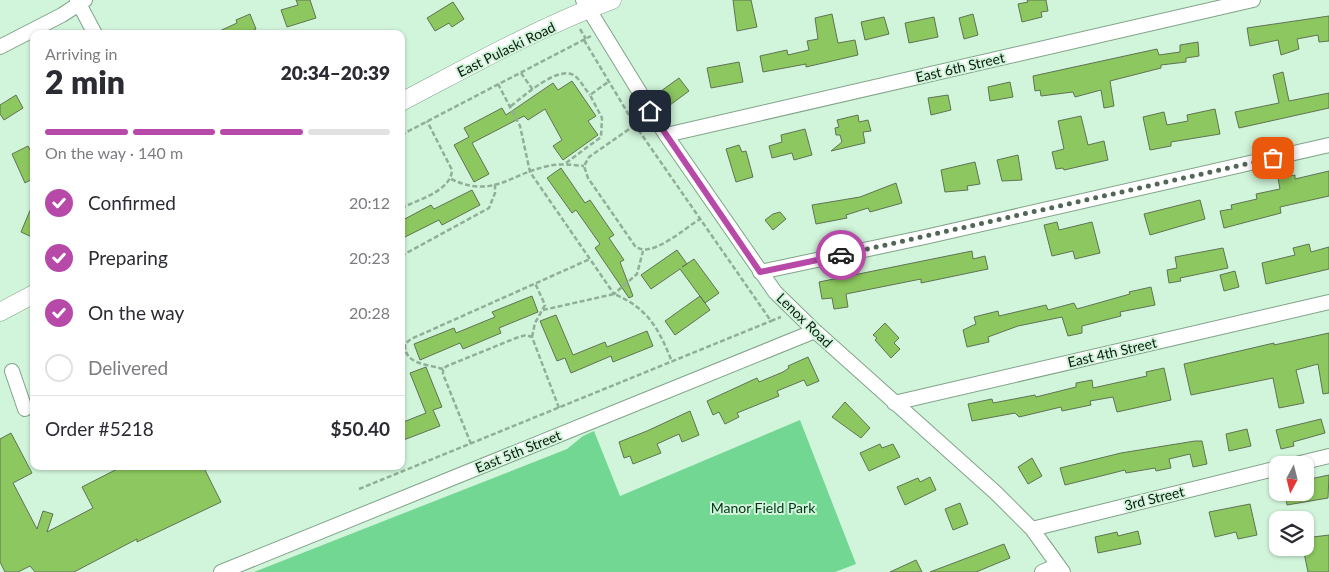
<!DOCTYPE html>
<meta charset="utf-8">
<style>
:root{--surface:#fff;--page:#f2f2f3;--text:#2b2b33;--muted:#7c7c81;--line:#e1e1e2;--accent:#b74aa8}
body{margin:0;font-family:Lato,sans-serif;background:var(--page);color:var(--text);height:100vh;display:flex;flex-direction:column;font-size:19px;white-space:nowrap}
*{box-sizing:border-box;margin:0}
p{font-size:16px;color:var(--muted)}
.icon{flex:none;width:28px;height:28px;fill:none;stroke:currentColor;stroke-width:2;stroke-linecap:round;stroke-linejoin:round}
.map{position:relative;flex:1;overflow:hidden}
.details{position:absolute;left:30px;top:30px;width:375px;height:440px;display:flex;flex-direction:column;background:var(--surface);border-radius:10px;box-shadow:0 1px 4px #0004}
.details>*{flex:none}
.needle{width:32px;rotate:187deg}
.tools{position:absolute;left:1269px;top:456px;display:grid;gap:10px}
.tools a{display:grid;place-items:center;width:45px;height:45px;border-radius:10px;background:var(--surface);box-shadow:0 1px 4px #0004;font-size:25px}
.pin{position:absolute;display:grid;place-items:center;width:42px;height:42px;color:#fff;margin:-21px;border-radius:10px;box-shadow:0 2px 8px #0006}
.courier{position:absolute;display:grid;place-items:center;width:50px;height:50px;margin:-25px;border:4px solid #b74aa8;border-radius:50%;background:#fff;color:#222;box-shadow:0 1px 6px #0007}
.head em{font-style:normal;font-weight:800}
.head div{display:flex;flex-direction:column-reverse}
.head{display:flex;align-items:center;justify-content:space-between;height:85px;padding:0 15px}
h1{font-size:32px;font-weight:800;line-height:38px}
.bar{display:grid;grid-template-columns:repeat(4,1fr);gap:8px 5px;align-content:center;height:60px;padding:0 15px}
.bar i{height:6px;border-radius:4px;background:var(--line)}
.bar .on{background:var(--accent)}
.bar p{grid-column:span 4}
.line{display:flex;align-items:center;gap:12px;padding:0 15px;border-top:1px solid var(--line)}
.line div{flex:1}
ol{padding:0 15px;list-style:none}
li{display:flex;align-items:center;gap:15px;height:55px}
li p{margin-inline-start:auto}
li .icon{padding:5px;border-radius:50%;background:var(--accent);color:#fff;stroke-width:4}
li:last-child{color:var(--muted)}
li i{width:28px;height:28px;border:2px solid var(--line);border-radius:50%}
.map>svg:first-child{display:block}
.green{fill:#71d793}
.building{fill:#8cc75f;stroke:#607354}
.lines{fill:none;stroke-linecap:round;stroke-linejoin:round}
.minor-casing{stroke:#81a38a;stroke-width:16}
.major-casing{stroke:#81a38a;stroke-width:19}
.path{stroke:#91ae99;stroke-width:2.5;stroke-dasharray:5 2.5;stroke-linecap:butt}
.minor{stroke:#fff;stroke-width:14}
.major{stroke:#fff;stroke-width:18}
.done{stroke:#526757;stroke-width:5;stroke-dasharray:0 9}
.route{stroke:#b74aa8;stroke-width:6}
.labels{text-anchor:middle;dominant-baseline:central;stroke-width:4;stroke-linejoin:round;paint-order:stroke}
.street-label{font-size:14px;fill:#0d1b11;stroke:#d1f5da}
.park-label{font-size:14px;fill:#033519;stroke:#d1f5da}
</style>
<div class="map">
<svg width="1329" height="572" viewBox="0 0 1329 572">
<rect width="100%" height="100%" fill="#d1f5da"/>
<path class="green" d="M800,420L856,564L835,572H254L567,449L583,436L594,431L620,496Z"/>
<path class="building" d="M296,0H310L316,18L287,27L281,10L298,5Z
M733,0H751L757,27L737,31Z
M1027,0H1046L1048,11L1041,12L1042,17L1022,22L1018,4L1028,2Z
M453,2L464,19L452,27L449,23L435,31L427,18Z
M250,14L256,29L246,34H213L237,23L236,20Z
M832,14L838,43L855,40L858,55L806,67V64L763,72L760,56L787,50L788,55L809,50L807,41L818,39L815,18Z
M973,14L978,35L964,39L959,18Z
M1329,16V41L1319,42L1318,35L1297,39L1299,49L1281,55L1278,40L1250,46L1247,28Z
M884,17L889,34L865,40L861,22Z
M934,17L938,37L909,43L905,23Z
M1198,42L1199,56L1186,58V62L1161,65V68L1110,81L1114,106L1104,108L1101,90L1075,97L1073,92L1041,96L1040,90L1035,91L1033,76L1157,49L1159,55L1180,52V45Z
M739,62L743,82L711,88L707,68Z
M1283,72L1289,101L1329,93V108L1239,128L1235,112L1279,103L1273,75Z
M679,78L689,91L670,105L661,91Z
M572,81L596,116L588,121L598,135L563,160L553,146L562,140L545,109L528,120L524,116L472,143L489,174L474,182L454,145L469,137L464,128L502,108L506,115L553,83L558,90Z
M1010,82L1013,97L990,101L988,87Z
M16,95L23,108L4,120L0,114V105Z
M948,95L951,110L931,115L928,98Z
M1215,109L1220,134L1171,142V146L1150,150L1143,117L1164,112L1167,125L1188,121L1187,115Z
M858,115L859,122L868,120L871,131L863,132L865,143L831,151L842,142L840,135H836L835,128L839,127L837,120Z
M1081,116L1088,145L1104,141L1108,160L1064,170L1063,168L1056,169L1052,152L1064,149L1058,121Z
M805,129L812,155L794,160L792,153L772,158L769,146L782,142L781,135Z
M739,145L742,152L746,151L753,177L736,182L726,149Z
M28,146L34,157V178L25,183L12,154Z
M1018,155L1022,180L1002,181L997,160Z
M975,162L980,184L967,186L968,190L945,192L941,170Z
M561,168L585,203L590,200L614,235L609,238L624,260L620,262L633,296L629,298L595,248L600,244L576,210L572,213L547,178Z
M1329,171V196L1280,207L1281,213L1224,228L1220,211L1232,209L1231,205L1257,199L1256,194L1280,189L1278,178L1295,175V179Z
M896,183L902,203L870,212L868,208L846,215L847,218L816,224L812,205L860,197Z
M472,190L480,205L442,225L439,220L401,239V221L431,205L434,209Z
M1200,200L1205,219L1150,235L1144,214Z
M34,201V238L21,232Z
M780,212L786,219L773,230L765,220L773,214Z
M1057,222L1059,230L1092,222L1100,253L1075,259L1073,251L1052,256L1044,225Z
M1309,244L1311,252L1329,247V269L1266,284L1262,263L1295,255L1293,248Z
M1223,248L1228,268L1180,278L1181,281L1169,283L1167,270L1177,268L1175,257Z
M677,250L687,264L682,267L694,259L719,293L705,303L680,269L651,289L641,275Z
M972,251L973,259L985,256L988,269L921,283V279L846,294L848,307L834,309L832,298L822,299L819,282Z
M1235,271L1239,287L1224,291L1220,275Z
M1151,287L1155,305L1120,312L1121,316L1082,326V333L1068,336L1062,317L1018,326L988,337L989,342L967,347L963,330L976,324L974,317L998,311L999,316L1046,305L1048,310L1074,303L1077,309L1130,294L1129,292Z
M532,296L538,312L499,328L501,333L463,349L460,343L420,360L414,344L454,328L456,333L495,317L492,312Z
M700,296L710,310L675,335L665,321Z
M556,315L573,355L605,342L607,347L647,331L653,346L613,362L611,356L571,373L565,358L557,361L540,321Z
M885,323L899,338L894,343L900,349L891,358L875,340L877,338L873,335Z
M1329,333V393L1323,394L1318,364L1296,370L1304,403L1279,408L1273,378L1191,395L1184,364L1274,343V345Z
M808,357L819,381L807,386L804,380L777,391L779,396L737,413L739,417L725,424L719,412L713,415L707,401L757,378L759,382L783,372L789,368L788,366Z
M426,367L442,407L433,410L440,426L401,441V423L426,413L410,373Z
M1164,368L1171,400L1117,412L1113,397L1090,401L1091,405L1062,411L1061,407L1019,417L1015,413L972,421L968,404L992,399L993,403L1035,395L1036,397L1076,387V383L1092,380L1093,388L1147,376L1146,372Z
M845,402L870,428L861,438L832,417Z
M690,411L699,435L682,442L679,434L657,444L661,453L633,464L630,456L624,458L619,442L647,431Z
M1321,419L1325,433L1293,442L1294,446L1281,449L1276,430Z
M1247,429L1251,446L1229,451L1226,434Z
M11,433L32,473L13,483L37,529L43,511L53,514L47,532L93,508L82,487L123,466H203L221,502L137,542V539L74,572H35L30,566L18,572H5L0,562V439Z
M1195,441H1202L1207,464L1193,467L1190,454L1169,459L1171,468L1156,471L1155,468L1126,473L1125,470L1065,485L1060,468L1121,453Z
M880,444L882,448L893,444L900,457L869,471L860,453Z
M1032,458L1042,476L1028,484L1018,467Z
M1329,475L1328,498L1287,505L1285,492H1305V480Z
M930,477L936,490L905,505L897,487L918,478L920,482Z
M960,503L968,524L953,530L945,509Z
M1250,504L1257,535L1238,539L1236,532L1215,537L1209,512Z
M1138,531L1141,544L1098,553L1095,537L1117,532L1118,536Z
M1329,535V572H1308L1303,548H1305V538Z
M1004,544L1010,558L976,572H930Z
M916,560L922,572H890Z"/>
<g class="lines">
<g class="minor-casing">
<path id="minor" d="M77,0L95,34
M583,0L666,135L775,292L815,331L996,493L1032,529L1063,572
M0,47L62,15L85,0
M666,135L1253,0
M760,272L925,237L1329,145
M12,371L25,409
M894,403L1329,302
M1292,465L1329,456
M1032,529L1278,468
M221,572L815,331
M1042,572L1058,565"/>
</g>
<g class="major-casing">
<path id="major" d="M401,102C470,66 539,27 612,0
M0,312L34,294"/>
</g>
<path class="path" d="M580,29L586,39
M584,40L635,125L771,321L781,317
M521,73L533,90
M498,84L520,126L530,172L614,294L637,274L643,251
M511,106C524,96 559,64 575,76C581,81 585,89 590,95
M635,125L589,157L584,166L588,178L635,246C650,260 685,228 700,219
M401,135L591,36
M566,163L601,137L602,118L590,95L608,82
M451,179C493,199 510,174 548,166C560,163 572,165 584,166
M401,208C418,200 451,191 452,170L427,121
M401,256L489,208L495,193V184
M543,310L614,294C648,308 659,329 672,362
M532,337L535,323L545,305L535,283
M443,369C428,364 404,365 405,344L411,339L590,259
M471,444L443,374V369L447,366L516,338L526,335L532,337L559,408
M359,489L771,321"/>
<use href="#minor" class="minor"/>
<use href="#major" class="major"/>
</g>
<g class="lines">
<path class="done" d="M841,255L1273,158"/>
<path class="route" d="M650,111L760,272L841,255"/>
</g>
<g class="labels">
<g class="street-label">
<text transform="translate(506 49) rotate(-26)">East Pulaski Road</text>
<text transform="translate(960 67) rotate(-13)">East 6th Street</text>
<text transform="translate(805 320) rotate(44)">Lenox Road</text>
<text transform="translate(1112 352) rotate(-13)">East 4th Street</text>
<text transform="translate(518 451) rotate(-22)">East 5th Street</text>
<text transform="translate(1154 498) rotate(-14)">3rd Street</text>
</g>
<g class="park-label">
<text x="763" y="507">Manor Field Park</text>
</g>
</g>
</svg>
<div class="tools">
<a><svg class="needle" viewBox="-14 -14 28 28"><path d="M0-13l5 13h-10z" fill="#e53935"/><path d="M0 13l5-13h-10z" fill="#7c7c81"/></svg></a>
<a><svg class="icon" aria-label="layers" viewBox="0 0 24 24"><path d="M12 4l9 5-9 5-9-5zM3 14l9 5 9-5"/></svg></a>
</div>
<div class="pin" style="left:1273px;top:158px;background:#ea580c"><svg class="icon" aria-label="bag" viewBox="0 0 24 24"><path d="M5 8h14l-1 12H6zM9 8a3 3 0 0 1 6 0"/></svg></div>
<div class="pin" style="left:650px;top:111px;background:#1f2937"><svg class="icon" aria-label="home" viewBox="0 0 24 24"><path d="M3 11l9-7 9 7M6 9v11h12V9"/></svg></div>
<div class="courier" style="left:841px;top:255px"><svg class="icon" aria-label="car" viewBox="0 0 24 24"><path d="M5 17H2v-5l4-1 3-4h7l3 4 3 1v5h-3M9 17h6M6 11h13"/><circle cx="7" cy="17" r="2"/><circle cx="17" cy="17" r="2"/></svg></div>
<section class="details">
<div class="head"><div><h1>2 min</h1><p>Arriving in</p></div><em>20:34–20:39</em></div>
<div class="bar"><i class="on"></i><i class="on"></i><i class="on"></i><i></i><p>On the way · 140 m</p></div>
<ol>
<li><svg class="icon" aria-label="check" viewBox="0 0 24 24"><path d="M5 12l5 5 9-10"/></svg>Confirmed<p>20:12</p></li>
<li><svg class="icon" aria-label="check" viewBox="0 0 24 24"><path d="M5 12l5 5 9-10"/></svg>Preparing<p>20:23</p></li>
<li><svg class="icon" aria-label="check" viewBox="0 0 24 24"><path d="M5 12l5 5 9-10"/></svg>On the way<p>20:28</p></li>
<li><i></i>Delivered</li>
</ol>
<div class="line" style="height:65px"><div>Order #5218</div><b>$50.40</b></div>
</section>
</div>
